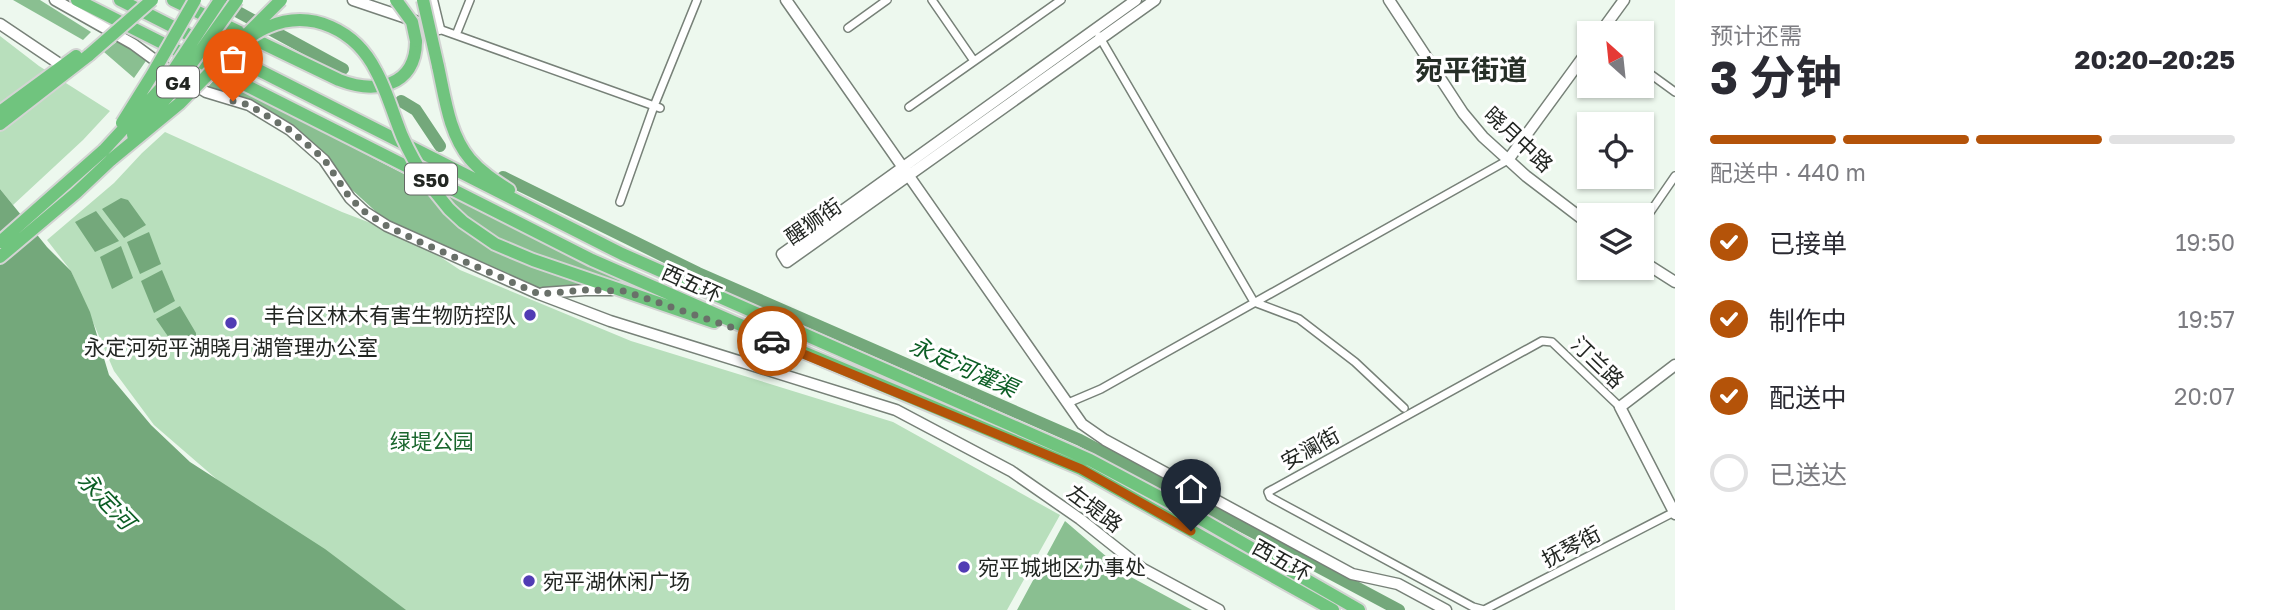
<!DOCTYPE html>
<html lang="zh">
<meta charset="utf-8">
<style>
:root{--surface:#fff;--page:#f2f2f3;--text:#2b2b33;--muted:#7c7c81;--line:#e1e1e2;--accent:#b45309}
body{margin:0;font-family:"Golos Text","Noto Sans SC",sans-serif;background:var(--page);color:var(--text);height:100vh;display:flex;flex-direction:column;font-size:26px;white-space:nowrap}
*{box-sizing:border-box;margin:0}
p{font-size:23px;color:var(--muted)}
.icon{flex:none;width:38px;height:38px;fill:none;stroke:currentColor;stroke-width:2;stroke-linecap:round;stroke-linejoin:round}
.map{position:relative;flex:1;overflow:hidden}
.details{display:flex;flex-direction:column;background:var(--surface);width:595px}
.details>*{flex:none}
.needle{width:46px;rotate:333deg}
.controls{position:absolute;left:1577px;top:21px;display:grid;gap:14px}
.controls a{display:grid;place-items:center;width:77px;height:77px;border-radius:0px;background:var(--surface);box-shadow:0 2px 5px #0004;font-size:35px}
.pin{position:absolute;display:grid;place-items:center;width:60px;height:60px;color:#fff;margin:-72px -30px;border-radius:50% 50% 50% 0;rotate:-45deg;box-shadow:0 0 7px #0007}
.pin .icon{rotate:45deg}
.courier{position:absolute;display:grid;place-items:center;width:70px;height:70px;margin:-35px;border:5px solid #b45309;border-radius:50%;background:#fff;color:#222;box-shadow:0 2px 9px #0007}
.summary em{font-style:normal;font-weight:700}
.summary div{display:flex;flex-direction:column-reverse}
.summary{display:flex;align-items:center;justify-content:space-between;height:119px;padding:0 35px}
h1{font-size:46px;font-weight:700;line-height:52px}
.bar{display:grid;grid-template-columns:repeat(4,1fr);gap:10px 7px;align-content:center;height:84px;padding:0 35px}
.bar i{height:9px;border-radius:5px;background:var(--line)}
.bar .on{background:var(--accent)}
.bar p{grid-column:span 4}
ol{padding:0 35px;list-style:none}
li{display:flex;align-items:center;gap:21px;height:77px}
li p{margin-inline-start:auto}
li .icon{padding:7px;border-radius:50%;background:var(--accent);color:#fff;stroke-width:4}
li:last-child{color:var(--muted)}
li i{width:38px;height:38px;border:4px solid var(--line);border-radius:50%}
main{display:flex;flex:1;min-height:0}
.map>svg:first-child{display:block}
.green{fill:#b8dfbc}
.forest{fill:#8abf91}
.water{fill:#74a87b}
.lines{fill:none;stroke-linecap:round;stroke-linejoin:round}
.river{stroke:#74a87b;stroke-width:12}
.street-casing{stroke:#778178;stroke-width:10}
.secondary-casing{stroke:#778178;stroke-width:13}
.highway-casing{stroke:#d3d4d3;stroke-width:16}
.street{stroke:#fff;stroke-width:7}
.secondary{stroke:#fff;stroke-width:10}
.highway{stroke:#70c47e;stroke-width:12}
.highway-bridge-casing{stroke:#d3d4d3;stroke-width:16;stroke-linecap:butt}
.highway-bridge{stroke:#70c47e;stroke-width:12}
.done{stroke:#697069;stroke-width:7;stroke-dasharray:0 12.6}
.route{stroke:#b45309;stroke-width:9}
.poi-dot{fill:#513cb4;stroke:#fff;stroke-width:2.5}
.labels{text-anchor:middle;dominant-baseline:central;stroke-width:6;stroke-linejoin:round;paint-order:stroke}
.shield{fill:#fff;stroke:#646764;stroke-width:2}
.shield-label{font-size:19px;font-weight:bold;fill:#222622}
.street-label{font-size:21px;fill:#222622;stroke:#fff}
.poi-label{font-size:21px;fill:#222622;stroke:#fff;text-anchor:start}
.park-label{font-size:21px;fill:#19662d;stroke:#fff}
.water-label{font-size:23px;font-style:italic;fill:#0c5e25;stroke:#fff}
.district-label{font-size:28px;font-weight:bold;fill:#262f27;stroke:#fff}
</style>
<main>
<div class="map">
<svg width="1675" height="610" viewBox="0 0 1675 610">
<rect width="100%" height="100%" fill="#edf8ee"/>
<path class="green" d="M0,36L39,66L110,111L83,140L13,205L0,189Z
M165,132L342,212L415,240L460,270L631,341L893,422L1060,515L1007,610H364L331,578L154,425L114,371L71,271L47,240L114,183L142,153Z"/>
<path class="forest" d="M13,0H40L91,32L83,40Z
M120,39L148,58L134,78L104,52Z
M217,77L404,174L624,281L586,286L537,289L385,220L349,187L326,155L297,130L206,89Z
M1065,521L1129,576L1192,610H1017Z"/>
<path class="water" d="M0,189L47,247L71,271L90,312L109,375L151,425L190,462L325,549L406,610H0Z
M121,198L128,200L146,225L124,238L102,209Z
M96,211L119,241L95,252L75,222Z
M149,232L161,264L140,274L127,242Z
M121,246L133,278L112,289L100,257Z
M162,270L175,301L154,313L141,281Z
M180,306L196,333V337L176,348L156,319Z"/>
<g class="lines">
<path class="river" d="M216,0L343,69
M401,101L416,110L440,146
M503,177L698,273L1080,440L1399,610"/>
<g class="street-casing">
<path id="street" d="M932,0L974,61
M848,28L887,0
M439,29L660,108
M456,35L470,0
M1099,36L1254,302L1299,319L1355,362L1404,408
M1642,68L1675,92
M909,107L1061,0
M620,202L654,106L697,0
M1642,224L1675,176
M1068,403L1101,389L1508,160
M1620,407L1552,342L1542,341L1268,492L1270,497L1279,502L1473,607L1484,610L1674,512"/>
</g>
<g class="secondary-casing">
<path id="secondary" d="M55,0L133,44L163,66L206,92L249,105L290,130L324,160L350,198L365,212L387,226L539,294L610,321L896,410L1011,471L1080,519L1143,569L1219,610
M353,0L439,29
M432,0L439,29
M786,0L1082,424L1105,440L1352,574L1398,584L1446,610
M1136,0L782,254L787,262L1155,0
M1389,0L1463,113L1483,137L1526,176L1589,224
M0,24L67,69
M1600,33L1624,0
M1508,160L1589,49
M1642,261L1675,282
M543,293L585,290H612
M1675,365L1620,407L1675,514"/>
</g>
<g class="highway-casing">
<path id="highway" d="M77,0L592,260L791,347L1081,469L1333,610
M120,0L622,254L1090,460L1199,518L1359,610
M173,0L339,80C375,94 416,87 416,41
M438,66C445,98 449,134 470,159C481,172 495,181 509,190
M0,112L76,56
M0,124L89,55
M428,183L449,209L463,222L495,244L533,260L714,322
M0,242L104,150
M0,257L76,193L112,159"/>
</g>
<use href="#street" class="street"/>
<use href="#secondary" class="secondary"/>
<use href="#highway" class="highway"/>
<g class="highway-bridge-casing">
<path id="highway-bridge" d="M396,0L412,22L416,41
M423,0L438,66
M248,33L281,0
M232,50C244,41 255,32 268,27C312,8 356,31 376,71C387,91 393,114 402,136C409,152 418,168 428,183
M89,55L152,0
M122,123L152,75L195,0
M133,135L169,95L237,0
M104,150L163,86L220,0
M112,159L180,103L236,46"/>
</g>
<use href="#highway-bridge" class="highway-bridge"/>
</g>
<g class="lines">
<path class="done" d="M233,101L249,105L290,130L324,159L350,198L365,212L387,226L420,242L539,294L585,290L624,291L772,341"/>
<path class="route" d="M772,341L1081,469L1191,531"/>
</g>
<g class="poi-dot">
<circle cx="530" cy="315" r="7"/>
<circle cx="231" cy="323" r="7"/>
<circle cx="964" cy="567" r="7"/>
<circle cx="529" cy="581" r="7"/>
</g>
<g class="labels">
<g class="shield">
<rect x="157" y="66.5" width="42" height="31" rx="5"/>
<rect x="405" y="163.5" width="52" height="31" rx="5"/>
</g>
<g class="shield-label">
<text x="178" y="82">G4</text>
<text x="431" y="179">S50</text>
</g>
<g class="street-label">
<text transform="translate(1519 139) rotate(43)">晓月中路</text>
<text transform="translate(813 221) rotate(-35)">醒狮街</text>
<text transform="translate(692 283) rotate(24)">西五环</text>
<text transform="translate(1598 362) rotate(44)">汀兰路</text>
<text transform="translate(1310 448) rotate(-29)">安澜街</text>
<text transform="translate(1095 508) rotate(37)">左堤路</text>
<text transform="translate(1571 546) rotate(-28)">抚琴街</text>
<text transform="translate(1282 560) rotate(29)">西五环</text>
</g>
<g class="poi-label">
<text x="516" y="315" text-anchor="end">丰台区林木有害生物防控队</text>
<text x="231" y="347" text-anchor="middle">永定河宛平湖晓月湖管理办公室</text>
<text x="978" y="567">宛平城地区办事处</text>
<text x="543" y="581">宛平湖休闲广场</text>
</g>
<g class="park-label">
<text x="432" y="441">绿堤公园</text>
</g>
<g class="water-label">
<text transform="translate(964 366) rotate(24)">永定河灌渠</text>
<text transform="translate(107 500) rotate(46)">永定河</text>
</g>
<g class="district-label">
<text x="1471" y="69">宛平街道</text>
</g>
</g>
</svg>
<div class="controls">
<a><svg class="needle" viewBox="-14 -14 28 28"><path d="M0-13l5 13h-10z" fill="#e53935"/><path d="M0 13l5-13h-10z" fill="#7c7c81"/></svg></a>
<a><svg class="icon" aria-label="locate" viewBox="0 0 24 24"><circle cx="12" cy="12" r="6"/><path d="M12 2v4M12 18v4M2 12h4M18 12h4"/></svg></a>
<a><svg class="icon" aria-label="layers" viewBox="0 0 24 24"><path d="M12 4l9 5-9 5-9-5zM3 14l9 5 9-5"/></svg></a>
</div>
<div class="pin" style="left:233px;top:101px;background:#ea580c"><svg class="icon" aria-label="bag" viewBox="0 0 24 24"><path d="M5 8h14l-1 12H6zM9 8a3 3 0 0 1 6 0"/></svg></div>
<div class="pin" style="left:1191px;top:531px;background:#1f2937"><svg class="icon" aria-label="home" viewBox="0 0 24 24"><path d="M3 11l9-7 9 7M6 9v11h12V9"/></svg></div>
<div class="courier" style="left:772px;top:341px"><svg class="icon" aria-label="car" viewBox="0 0 24 24"><path d="M5 17H2v-5l4-1 3-4h7l3 4 3 1v5h-3M9 17h6M6 11h13"/><circle cx="7" cy="17" r="2"/><circle cx="17" cy="17" r="2"/></svg></div>
</div>
<section class="details">
<div class="summary"><div><h1>3 分钟</h1><p>预计还需</p></div><em>20:20–20:25</em></div>
<div class="bar"><i class="on"></i><i class="on"></i><i class="on"></i><i></i><p>配送中 · 440 m</p></div>
<ol>
<li><svg class="icon" aria-label="check" viewBox="0 0 24 24"><path d="M5 12l5 5 9-10"/></svg>已接单<p>19:50</p></li>
<li><svg class="icon" aria-label="check" viewBox="0 0 24 24"><path d="M5 12l5 5 9-10"/></svg>制作中<p>19:57</p></li>
<li><svg class="icon" aria-label="check" viewBox="0 0 24 24"><path d="M5 12l5 5 9-10"/></svg>配送中<p>20:07</p></li>
<li><i></i>已送达</li>
</ol>
</section>
</main>
